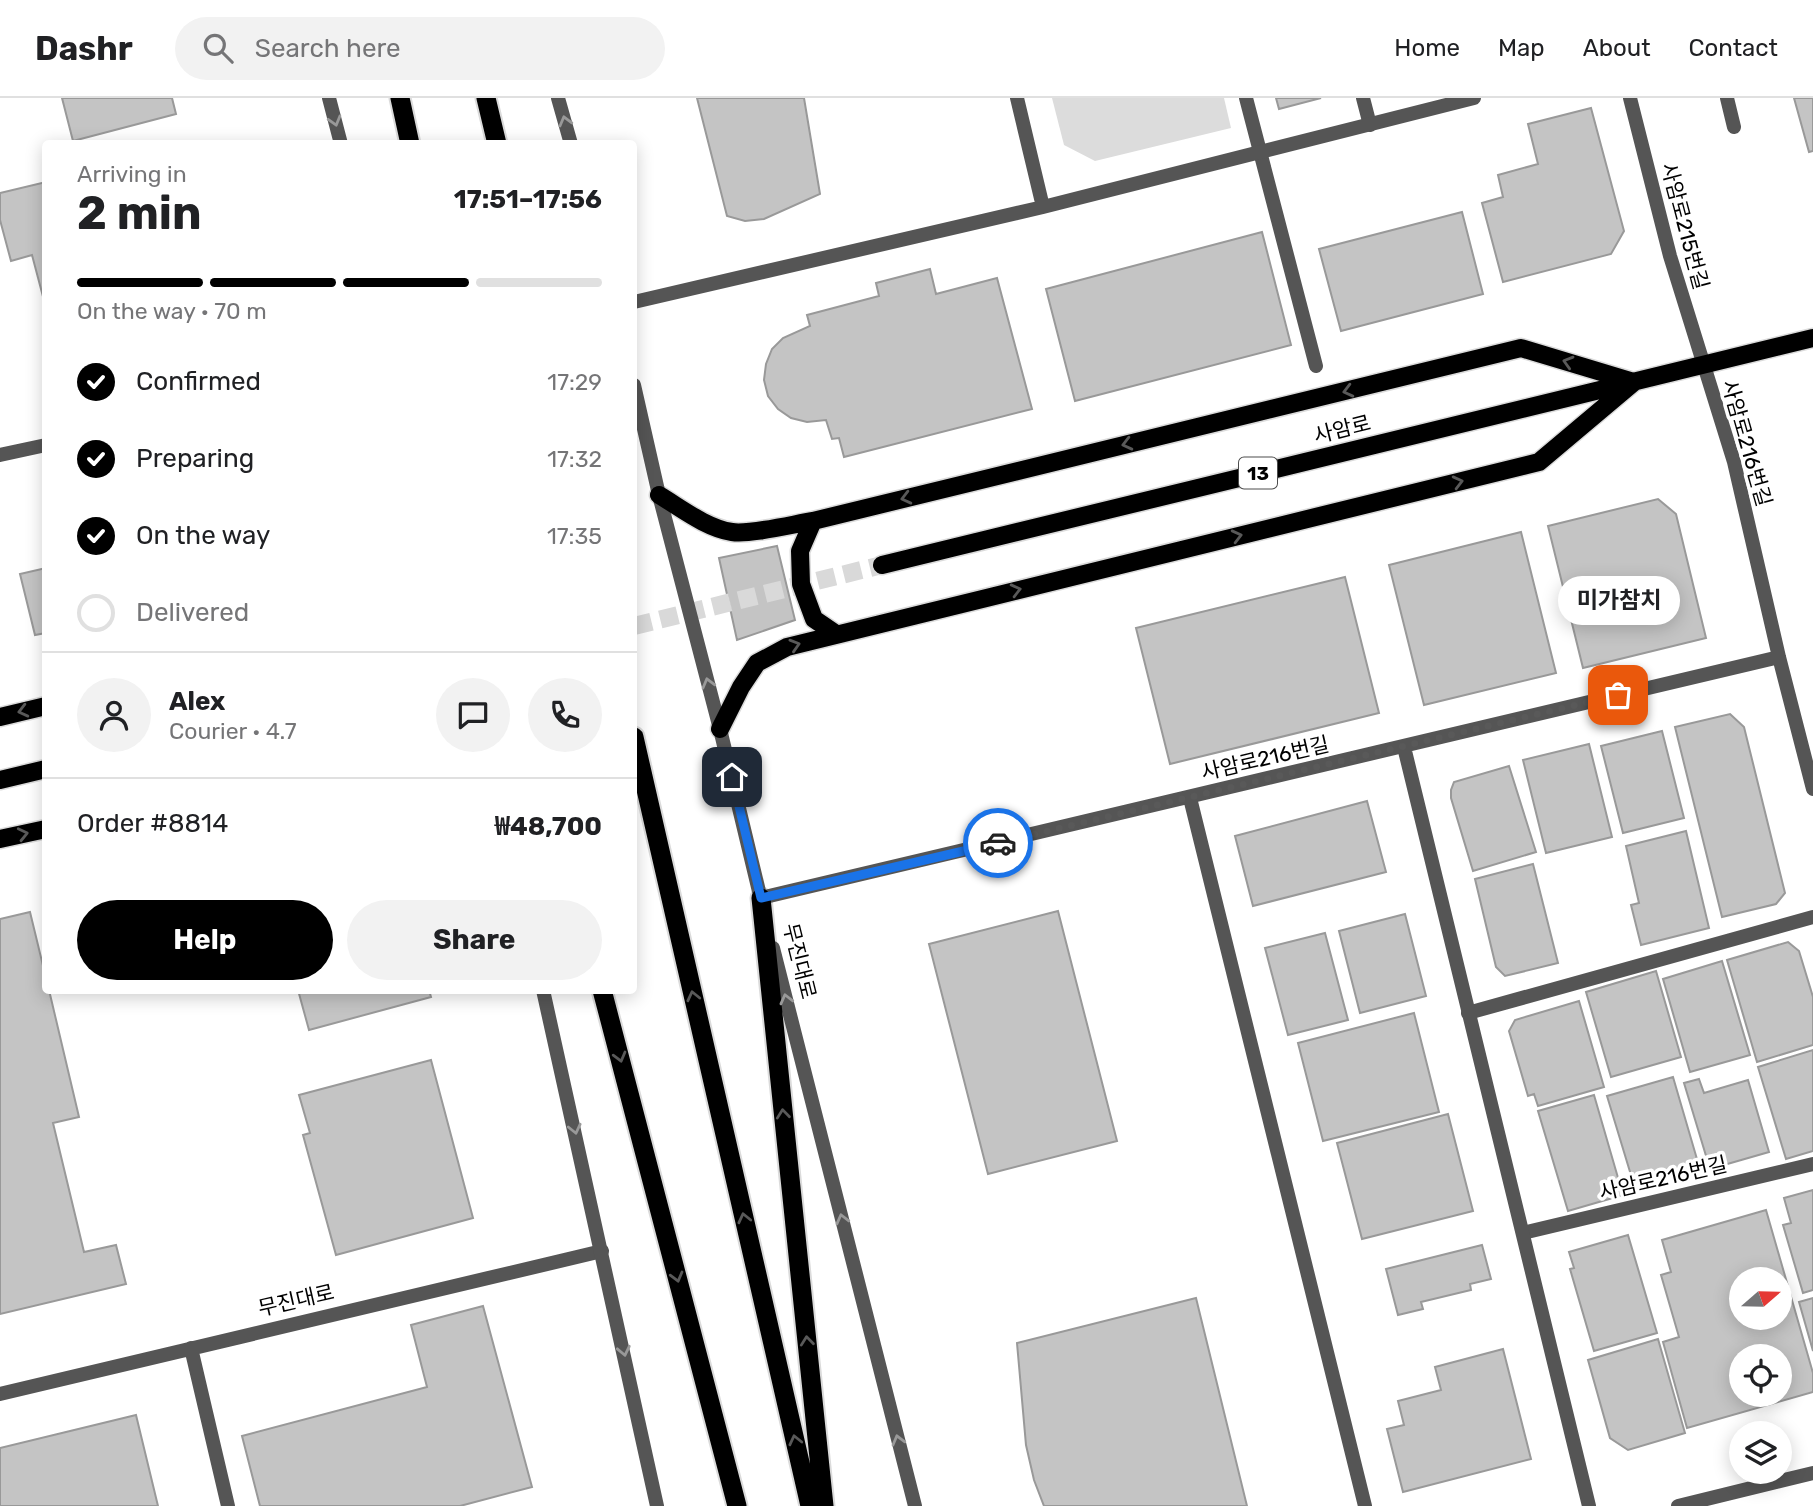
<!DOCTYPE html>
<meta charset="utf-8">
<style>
:root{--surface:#fff;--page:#f2f2f2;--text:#202124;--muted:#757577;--line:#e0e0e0;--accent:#000}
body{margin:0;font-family:Rubik,"Noto Sans KR",sans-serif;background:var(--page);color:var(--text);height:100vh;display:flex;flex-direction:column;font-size:26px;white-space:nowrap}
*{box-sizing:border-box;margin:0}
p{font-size:23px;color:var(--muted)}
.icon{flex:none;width:38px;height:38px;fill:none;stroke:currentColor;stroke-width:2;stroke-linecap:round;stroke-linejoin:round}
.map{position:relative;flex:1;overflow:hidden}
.details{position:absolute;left:42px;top:42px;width:595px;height:854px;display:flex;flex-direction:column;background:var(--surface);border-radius:7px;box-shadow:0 4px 18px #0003}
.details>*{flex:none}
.needle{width:46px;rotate:70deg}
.tools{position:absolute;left:1729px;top:1169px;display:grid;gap:14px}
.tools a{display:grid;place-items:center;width:63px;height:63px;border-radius:50%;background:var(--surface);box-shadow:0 4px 18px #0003;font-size:35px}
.pin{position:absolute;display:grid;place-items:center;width:60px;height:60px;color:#fff;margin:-30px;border-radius:14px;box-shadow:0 4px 10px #0006}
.courier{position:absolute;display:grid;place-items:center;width:70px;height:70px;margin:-35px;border:5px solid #1a73e8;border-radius:50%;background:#fff;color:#222;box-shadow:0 2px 9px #0007}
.bubble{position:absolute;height:49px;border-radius:24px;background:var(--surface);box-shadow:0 4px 18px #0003;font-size:23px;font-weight:700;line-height:49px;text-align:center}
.summary em{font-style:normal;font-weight:700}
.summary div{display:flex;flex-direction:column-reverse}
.summary{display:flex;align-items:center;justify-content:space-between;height:119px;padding:0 35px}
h1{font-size:46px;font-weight:700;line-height:52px}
.bar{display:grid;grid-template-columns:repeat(4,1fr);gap:10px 7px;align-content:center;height:84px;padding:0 35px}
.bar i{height:9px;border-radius:5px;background:var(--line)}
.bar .selected{background:var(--accent)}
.bar p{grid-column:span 4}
.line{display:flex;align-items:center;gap:18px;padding:0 35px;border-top:2px solid var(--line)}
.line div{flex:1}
.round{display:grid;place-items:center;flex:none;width:74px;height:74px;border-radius:37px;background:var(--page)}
ol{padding:0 35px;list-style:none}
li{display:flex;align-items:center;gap:21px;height:77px}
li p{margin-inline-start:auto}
li .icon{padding:7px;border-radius:50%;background:var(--accent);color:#fff;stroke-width:4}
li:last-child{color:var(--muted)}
li i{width:38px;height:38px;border:4px solid var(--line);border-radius:50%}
.cta{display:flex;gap:14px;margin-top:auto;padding:14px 35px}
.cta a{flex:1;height:80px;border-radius:42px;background:var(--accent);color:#fff;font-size:28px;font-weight:700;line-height:80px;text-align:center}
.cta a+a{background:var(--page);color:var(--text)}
header{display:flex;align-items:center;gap:42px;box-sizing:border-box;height:98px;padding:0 35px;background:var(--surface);border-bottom:2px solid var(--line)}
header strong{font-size:33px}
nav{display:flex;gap:38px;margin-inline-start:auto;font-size:24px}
.search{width:490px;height:63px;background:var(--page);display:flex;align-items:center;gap:18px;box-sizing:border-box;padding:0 24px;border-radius:38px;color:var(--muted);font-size:26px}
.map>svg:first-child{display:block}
.green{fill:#dcdcdc}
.building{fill:#c4c4c4;stroke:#999;stroke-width:2;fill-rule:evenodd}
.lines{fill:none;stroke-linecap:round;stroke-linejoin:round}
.primary-tunnel{stroke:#d9d9d9;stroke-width:18;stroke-dasharray:18 9;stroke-linecap:butt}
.primary-casing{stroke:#dbdbdb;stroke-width:21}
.trunk-casing{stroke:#dbdbdb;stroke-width:23}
.service{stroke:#555;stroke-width:14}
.pedestrian{stroke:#555;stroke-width:14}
.minor{stroke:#555;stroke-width:14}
.tertiary{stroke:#555;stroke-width:14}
.primary{stroke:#000;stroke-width:18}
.trunk{stroke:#000;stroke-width:19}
.oneway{stroke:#999}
.oneway2{stroke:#595959}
.done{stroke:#595959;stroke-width:7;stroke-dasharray:0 12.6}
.route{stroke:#1a73e8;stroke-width:9}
.labels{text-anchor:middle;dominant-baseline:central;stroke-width:7;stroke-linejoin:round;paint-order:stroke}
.shield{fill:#fff;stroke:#4c4c4c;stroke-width:2}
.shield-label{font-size:19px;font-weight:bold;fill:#000}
.street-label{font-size:21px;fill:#000;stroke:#fff}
</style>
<header>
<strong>Dashr</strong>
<div class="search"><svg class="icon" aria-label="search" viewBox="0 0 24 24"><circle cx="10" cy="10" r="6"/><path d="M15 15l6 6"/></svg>Search here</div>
<nav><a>Home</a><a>Map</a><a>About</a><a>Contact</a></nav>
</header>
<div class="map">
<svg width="1813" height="1408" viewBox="0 0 1813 1408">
<rect width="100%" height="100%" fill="#fff"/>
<path class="green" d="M1052,0H1224L1231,30L1095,63L1064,47Z"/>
<path class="building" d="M62,0H172L176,16L73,43Z
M697,0H804L820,96L764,121L745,123L727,118Z
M1276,0H1321L1279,11Z
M1794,0H1813V53L1809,54Z
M1591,10L1624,133L1611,156L1503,184L1482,105L1503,99L1498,77L1538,66L1528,26Z
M46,84V210L32,157L11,163L0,122V95Z
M1462,114L1483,196L1341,233L1319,151Z
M1262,134L1291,247L1075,303L1046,191Z
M930,171L936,196L997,180L1032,311L844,359L839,340L832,341L826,322L807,324L791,320L778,311L768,298L764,282L766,266L772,251L783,240L810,228L807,217L879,198L876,185Z
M1658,401L1676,416L1706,540L1583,570L1548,428Z
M1521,434L1556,575L1424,607L1389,467Z
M777,448L795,522L737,542L719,460Z
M46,470V535L35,537L20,476Z
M1345,479L1379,615L1170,666L1136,530Z
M1730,616L1744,629L1785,795L1776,806L1722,819L1675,629Z
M1662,633L1684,720L1623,735L1601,648Z
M1589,646L1612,739L1546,755L1523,662Z
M1509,668L1536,754L1473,773L1451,700V692L1454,684Z
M1367,703L1386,774L1253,808L1235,738Z
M1686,733L1709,830L1641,847L1631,807L1639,805L1626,748Z
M1533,766L1558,865L1505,878L1496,869L1475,781Z
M1058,813L1117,1043L988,1076L929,846Z
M30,814L46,880V892H49L79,1019L53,1025L84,1154L116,1147L126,1186L0,1216V821Z
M1405,816L1426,898L1360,915L1339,833Z
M1325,835L1348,922L1288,937L1265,850Z
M1788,844L1799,853L1813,899V947L1757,964L1727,862Z
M1722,863L1750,957L1690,974L1663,881Z
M1656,873L1681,959L1611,979L1586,894Z
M298,892H429L431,899L309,932Z
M1579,903L1604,989L1538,1008L1534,996L1528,998L1509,933L1515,922Z
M1414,915L1439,1014L1323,1043L1298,945Z
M1813,952V1053L1786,1061L1758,969Z
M431,962L473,1120L336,1157L303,1037L310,1035L299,997Z
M1673,979L1699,1068L1634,1087L1607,998Z
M1699,981L1704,995L1748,982L1769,1054L1710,1071L1684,985Z
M1594,997L1623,1097L1568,1113L1538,1013Z
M1448,1016L1473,1113L1362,1141L1337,1045Z
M1813,1092V1192L1803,1195L1783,1127L1791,1125L1784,1100Z
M1766,1112L1813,1275V1294L1687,1330L1663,1244L1679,1239L1661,1177L1671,1174L1662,1142ZM1741,1181H1780V1220H1741ZM1741,1258H1780V1297H1741Z
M1628,1137L1657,1235L1594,1253L1570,1171L1574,1170L1569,1154Z
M1482,1147L1491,1181L1470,1186L1471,1192L1421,1204L1423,1211L1398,1217L1386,1171Z
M1196,1200L1247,1408H1044L1034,1382L1026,1347L1017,1245Z
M1813,1200V1253L1799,1204Z
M483,1208L532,1389L460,1408H260L242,1338L427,1289L411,1227Z
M1658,1241L1685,1335L1628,1352L1610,1340L1588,1262Z
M1503,1251L1531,1361L1403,1394L1387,1331L1404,1327L1398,1303L1441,1292L1435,1269Z
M136,1317L158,1408H0V1350Z"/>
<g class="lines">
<path class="primary-tunnel" d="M634,528L882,467"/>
<g class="primary-casing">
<path id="primary" d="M659,397C681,410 706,430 732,434C749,437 794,426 813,423L1521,250L1634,284
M813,423L800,453L801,486L814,521L836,536
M882,467L1813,240
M0,619L46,608
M720,631L741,589L757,565L787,549L1539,364L1634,284
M0,682L46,671
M0,741L46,731"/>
</g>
<g class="trunk-casing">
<path id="trunk" d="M400,0L410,46
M486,0L497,46
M634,639L810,1408
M761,800L824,1408
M602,892L737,1408"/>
</g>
<path class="service" d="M1363,0L1370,27
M1727,0L1734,29
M1468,915L1813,819
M1523,1135L1813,1066"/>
<path class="pedestrian" d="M1246,0L1316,268"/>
<path class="minor" d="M1017,0L1043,109
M1630,0L1670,158L1734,364L1779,559L1813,691
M634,204L1043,109L1474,0
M0,357L46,347
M1404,649L1589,1408
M1190,700L1365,1408
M761,800L1779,559
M191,1250L228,1408
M0,1296L602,1153"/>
<path class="tertiary" d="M329,0L341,46
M558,0L571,46
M634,287L659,397L720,631L763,810
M773,850L915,1408
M543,892L657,1408
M1678,1408L1813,1375"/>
<use href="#primary" class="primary"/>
<use href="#trunk" class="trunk"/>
</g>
<defs><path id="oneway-chevron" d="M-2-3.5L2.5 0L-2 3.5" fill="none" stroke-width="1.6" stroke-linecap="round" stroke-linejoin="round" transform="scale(1.75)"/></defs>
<g class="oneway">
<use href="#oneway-chevron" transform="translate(335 23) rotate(74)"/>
<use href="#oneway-chevron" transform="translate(565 23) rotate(-105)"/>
<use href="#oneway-chevron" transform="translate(708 585) rotate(-105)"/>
<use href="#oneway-chevron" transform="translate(786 901) rotate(-104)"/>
<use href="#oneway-chevron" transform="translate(575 1031) rotate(77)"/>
<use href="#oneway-chevron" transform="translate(842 1121) rotate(-104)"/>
<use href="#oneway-chevron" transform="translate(624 1253) rotate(78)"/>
<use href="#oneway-chevron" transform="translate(898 1342) rotate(-105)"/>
</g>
<g class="oneway2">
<use href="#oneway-chevron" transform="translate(1568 264) rotate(-164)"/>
<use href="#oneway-chevron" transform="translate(1348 293) rotate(166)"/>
<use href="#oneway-chevron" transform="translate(1127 346) rotate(166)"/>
<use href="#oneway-chevron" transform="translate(1458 384) rotate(-14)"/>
<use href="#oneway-chevron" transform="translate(906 400) rotate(166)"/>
<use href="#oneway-chevron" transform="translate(1237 438) rotate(-14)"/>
<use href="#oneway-chevron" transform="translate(1016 492) rotate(-14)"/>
<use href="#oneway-chevron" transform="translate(795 547) rotate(-17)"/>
<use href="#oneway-chevron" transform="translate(23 613) rotate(166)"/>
<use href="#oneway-chevron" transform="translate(23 736) rotate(-13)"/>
<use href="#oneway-chevron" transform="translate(693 898) rotate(-103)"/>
<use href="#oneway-chevron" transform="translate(620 959) rotate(75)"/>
<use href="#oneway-chevron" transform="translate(783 1016) rotate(-96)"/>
<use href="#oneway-chevron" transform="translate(744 1120) rotate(-103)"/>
<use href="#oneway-chevron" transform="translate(677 1179) rotate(75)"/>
<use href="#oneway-chevron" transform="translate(807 1243) rotate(-96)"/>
<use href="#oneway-chevron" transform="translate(795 1342) rotate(-103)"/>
</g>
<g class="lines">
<path class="done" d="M998,745L1618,597"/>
<path class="route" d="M732,679L761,800L998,745"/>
</g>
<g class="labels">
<rect class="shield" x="1239" y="359.5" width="38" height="31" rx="5"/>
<g class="shield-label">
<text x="1258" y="375">13</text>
</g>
<g class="street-label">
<text transform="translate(1685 128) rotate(75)">사암로215번길</text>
<text transform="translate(1342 331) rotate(-14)">사암로</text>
<text transform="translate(1747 345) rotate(74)">사암로216번길</text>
<text transform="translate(1265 660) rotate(-13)">사암로216번길</text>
<text transform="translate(800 863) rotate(76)">무진대로</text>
<text transform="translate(1663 1080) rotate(-13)">사암로216번길</text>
<text transform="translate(296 1202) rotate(-13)">무진대로</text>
</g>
</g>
</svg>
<div class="tools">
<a><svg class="needle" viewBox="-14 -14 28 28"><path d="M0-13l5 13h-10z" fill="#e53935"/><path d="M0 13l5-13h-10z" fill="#757577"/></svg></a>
<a><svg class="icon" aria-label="locate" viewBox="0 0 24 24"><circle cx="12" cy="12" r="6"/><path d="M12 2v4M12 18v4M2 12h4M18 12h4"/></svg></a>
<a><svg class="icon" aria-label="layers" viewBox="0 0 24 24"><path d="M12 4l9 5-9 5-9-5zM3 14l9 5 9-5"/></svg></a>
</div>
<div class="pin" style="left:1618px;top:597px;background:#ea580c"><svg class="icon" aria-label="bag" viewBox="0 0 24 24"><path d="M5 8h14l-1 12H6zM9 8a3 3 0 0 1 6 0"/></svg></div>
<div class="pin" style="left:732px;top:679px;background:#1f2937"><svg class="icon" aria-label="home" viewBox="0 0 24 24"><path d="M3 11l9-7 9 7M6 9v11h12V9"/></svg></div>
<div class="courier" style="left:998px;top:745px"><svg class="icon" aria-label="car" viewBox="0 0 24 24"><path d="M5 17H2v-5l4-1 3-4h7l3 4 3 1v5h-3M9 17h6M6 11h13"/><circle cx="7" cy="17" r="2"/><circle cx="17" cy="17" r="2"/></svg></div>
<div class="bubble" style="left:1558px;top:478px;width:122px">미가참치</div>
<section class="details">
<div class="summary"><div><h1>2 min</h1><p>Arriving in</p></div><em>17:51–17:56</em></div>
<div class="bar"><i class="selected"></i><i class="selected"></i><i class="selected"></i><i></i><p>On the way · 70 m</p></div>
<ol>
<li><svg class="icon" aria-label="check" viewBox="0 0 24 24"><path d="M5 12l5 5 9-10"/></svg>Confirmed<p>17:29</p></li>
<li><svg class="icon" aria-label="check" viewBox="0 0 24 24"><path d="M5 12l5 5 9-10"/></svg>Preparing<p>17:32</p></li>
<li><svg class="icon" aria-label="check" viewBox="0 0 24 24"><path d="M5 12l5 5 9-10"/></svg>On the way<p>17:35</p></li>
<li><i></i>Delivered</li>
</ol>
<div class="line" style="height:126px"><a class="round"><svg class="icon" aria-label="person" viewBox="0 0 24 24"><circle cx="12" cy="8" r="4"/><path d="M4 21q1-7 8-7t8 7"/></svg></a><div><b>Alex</b><p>Courier · 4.7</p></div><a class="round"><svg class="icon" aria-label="chat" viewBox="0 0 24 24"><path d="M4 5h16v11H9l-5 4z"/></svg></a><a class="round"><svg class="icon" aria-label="phone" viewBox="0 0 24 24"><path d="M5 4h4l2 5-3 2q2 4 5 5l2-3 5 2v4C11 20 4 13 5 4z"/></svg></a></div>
<div class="line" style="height:91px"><div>Order #8814</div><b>₩48,700</b></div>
<div class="cta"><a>Help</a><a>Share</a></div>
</section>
</div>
